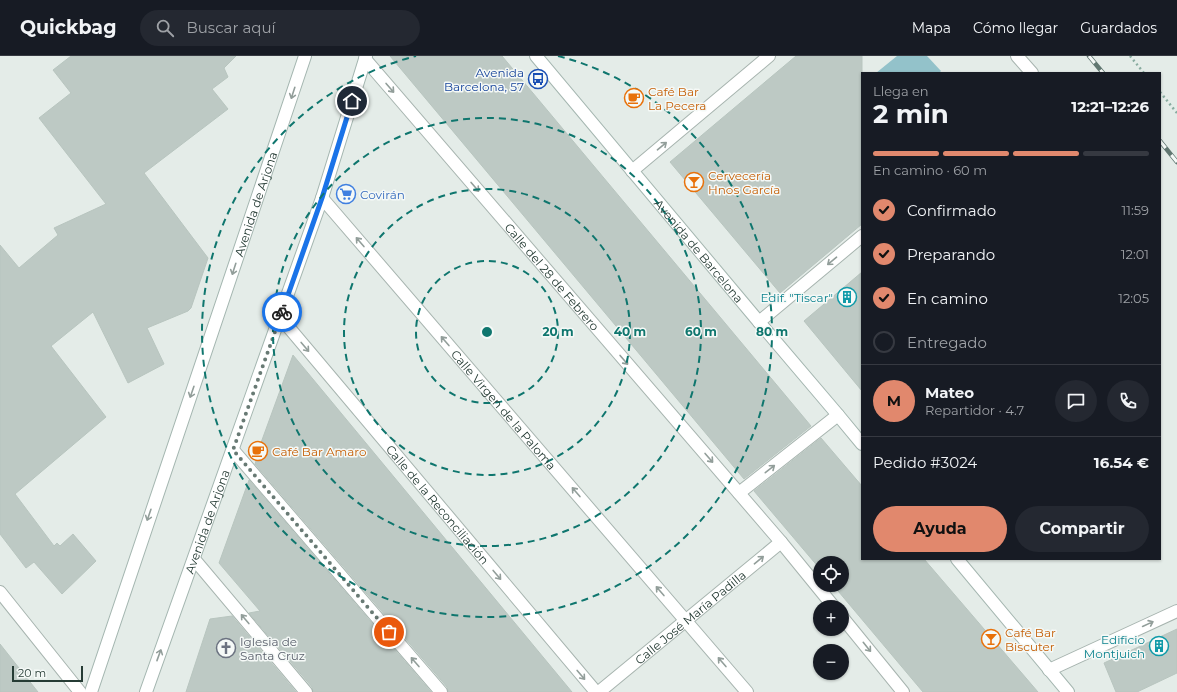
<!DOCTYPE html>
<html lang="es">
<meta charset="utf-8">
<style>
:root{--surface:#171b24;--page:#242831;--text:#f1f3f6;--muted:#9ea1a6;--line:#363941;--accent:#e1886d}
body{margin:0;font-family:Montserrat,sans-serif;background:var(--page);color:var(--text);height:100vh;display:flex;flex-direction:column;font-size:15px;white-space:nowrap}
*{box-sizing:border-box;margin:0}
p{font-size:13px;color:var(--muted)}
.icon{flex:none;width:22px;height:22px;fill:none;stroke:currentColor;stroke-width:2;stroke-linecap:round;stroke-linejoin:round}
.map{position:relative;flex:1;overflow:hidden}
.side{position:absolute;left:861px;top:16px;width:300px;height:488px;display:flex;flex-direction:column;background:var(--surface);border-radius:0px;box-shadow:0 1px 3px #0004}
.side>*{flex:none}
.tools{position:absolute;left:813px;top:500px;display:grid;gap:8px}
.tools a{display:grid;place-items:center;width:36px;height:36px;border-radius:50%;background:var(--surface);box-shadow:0 1px 3px #0004;font-size:20px}
.scale{position:absolute;left:12px;bottom:10px;width:71px;box-sizing:border-box;padding-left:4px;border:2px solid #263c35;border-top:0;font-size:11px;line-height:14px;white-space:nowrap;color:#263c35;-webkit-text-stroke:3px #f5f9f7;paint-order:stroke}
.pin{position:absolute;display:grid;place-items:center;width:34px;height:34px;color:#fff;margin:-17px;border:2px solid #fff;border-radius:50%;box-shadow:0 1px 4px #0007}
.courier{position:absolute;display:grid;place-items:center;width:40px;height:40px;margin:-20px;border:3px solid #1a73e8;border-radius:50%;background:#fff;color:#222;box-shadow:0 1px 5px #0007}
.head em{font-style:normal;font-weight:700}
.head div{display:flex;flex-direction:column-reverse}
.head{display:flex;align-items:center;justify-content:space-between;height:68px;padding:0 12px}
h1{font-size:26px;font-weight:700;line-height:30px}
.bar{display:grid;grid-template-columns:repeat(4,1fr);gap:6px 4px;align-content:center;height:48px;padding:0 12px}
.bar i{height:5px;border-radius:3px;background:var(--line)}
.bar .active{background:var(--accent)}
.bar p{grid-column:span 4}
.line{display:flex;align-items:center;gap:10px;padding:0 12px;border-top:1px solid var(--line)}
.line div{flex:1}
.round{display:grid;place-items:center;flex:none;width:42px;height:42px;border-radius:21px;background:var(--page)}
ol{padding:0 12px;list-style:none}
li{display:flex;align-items:center;gap:12px;height:44px}
li p{margin-inline-start:auto}
li .icon{padding:4px;border-radius:50%;background:var(--accent);color:#111;stroke-width:4}
li:last-child{color:var(--muted)}
li i{width:22px;height:22px;border:2px solid var(--line);border-radius:50%}
.action{display:flex;gap:8px;margin-top:auto;padding:8px 12px}
.action a{flex:1;height:46px;border-radius:24px;background:var(--accent);color:#111;font-size:16px;font-weight:700;line-height:46px;text-align:center}
.action a+a{background:var(--page);color:var(--text)}
header{display:flex;align-items:center;gap:24px;box-sizing:border-box;height:56px;padding:0 20px;background:var(--surface);border-bottom:1px solid var(--line)}
header strong{font-size:19px}
nav{display:flex;gap:22px;margin-inline-start:auto;font-size:14px}
.search{width:280px;height:36px;background:var(--page);display:flex;align-items:center;gap:10px;box-sizing:border-box;padding:0 14px;border-radius:22px;color:var(--muted);font-size:15px}
.map>svg:first-child{display:block}
.water{fill:#93c2ca}
.building{fill:#bdc9c4;stroke:#b8c5bf}
.lines{fill:none;stroke-linecap:round;stroke-linejoin:round}
.street-casing{stroke:#a7b4af;stroke-width:14}
.secondary-casing{stroke:#a4b6b0;stroke-width:14}
.path{stroke:#89aca0;stroke-width:2.5;stroke-dasharray:2 3;stroke-linecap:butt}
.street{stroke:#fff;stroke-width:12}
.secondary{stroke:#fff;stroke-width:12}
.rail-casing{stroke:#617771;stroke-width:4.5}
.rail{stroke:#f5f9f7;stroke-width:3;stroke-dasharray:9;stroke-linecap:butt}
.oneway{stroke:#929e9a}
.done{stroke:#687a74;stroke-width:4;stroke-dasharray:0 7.2}
.route{stroke:#1a73e8;stroke-width:5}
.ring{fill:none;stroke:#0f766e;stroke-width:2;stroke-dasharray:7 5}
.labels{text-anchor:middle;dominant-baseline:central;stroke-width:3;stroke-linejoin:round;paint-order:stroke}
.transit-label{font-size:12px;fill:#164399;stroke:#f5f9f7;text-anchor:end}
.food-label{font-size:12px;fill:#c56008;stroke:#f5f9f7;text-anchor:start}
.shop-label{font-size:12px;fill:#366cbe;stroke:#f5f9f7;text-anchor:start}
.street-label{font-size:12px;fill:#263c35;stroke:#f5f9f7}
.culture-label{font-size:12px;fill:#0d838f;stroke:#f5f9f7;text-anchor:end}
.worship-label{font-size:12px;fill:#5b616d;stroke:#f5f9f7;text-anchor:start}
.centre{fill:#0f766e;stroke:#f5f9f7;stroke-width:2}
.ring-label{font-size:12px;text-anchor:middle;font-weight:bold;fill:#0f766e;stroke:#f5f9f7;stroke-width:3;stroke-linejoin:round;paint-order:stroke}
</style>
<header>
<strong>Quickbag</strong>
<div class="search"><svg class="icon" aria-label="search" viewBox="0 0 24 24"><circle cx="10" cy="10" r="6"/><path d="M15 15l6 6"/></svg>Buscar aquí</div>
<nav><a>Mapa</a><a>Cómo llegar</a><a>Guardados</a></nav>
</header>
<div class="map">
<svg width="1177" height="636" viewBox="0 0 1177 636">
<rect width="100%" height="100%" fill="#e4ece8"/>
<path class="water" d="M897,0H927L941,15L939,17H876Z"/>
<path class="building" d="M71,0H236L224,12L228,21L212,33L228,53L144,117L208,202L191,252L188,255L147,272L164,308L128,327L93,256L51,290L106,361L15,438L54,490L57,487L60,490L73,478L96,505L62,538L34,506L26,512L0,478V189L19,212L58,179L54,172L106,148L39,62L71,37L53,14Z
M390,0H502L811,370L744,423Z
M796,0H862V168L780,237L670,106Z
M862,216V335L804,265Z
M293,299L572,636H448L447,631L255,408L259,396L258,395Z
M821,382L862,430V503H924L1038,636H923L833,529H842V507H820V513L754,435Z
M249,424L431,636H313L312,631L249,557L260,555L219,507Z
M232,560L296,636H186L210,563Z
M1177,573V617L1137,636H1116L1104,607Z
M0,588L38,636H0Z"/>
<g class="lines">
<g class="street-casing">
<g id="street">
<path d="M1017,0L1032,17"/>
<path id="s1" d="M365,3L781,486L834,551"/>
<path d="M632,115L769,0"/>
<path id="s2" d="M322,142L747,636"/>
<path id="s3" d="M280,261L596,636"/>
<path d="M759,266L862,180"/>
<path d="M233,394L441,636"/>
<path d="M739,437L838,359"/>
<path d="M194,503L306,636"/>
<path d="M0,536L80,636"/>
<path d="M842,561L903,636"/>
<path d="M1049,614L1177,555"/>
<path id="s4" d="M599,636L781,486"/>
</g>
</g>
<g class="secondary-casing">
<g id="secondary">
<path id="s5" d="M536,0L759,266L838,359L862,388"/>
<path d="M957,503L1068,636"/>
<path id="s6" d="M91,636L305,0"/>
<path id="s7" d="M146,636L322,142L366,0"/>
</g>
</g>
<path class="path" d="M1130,0L1144,17
M1160,36L1177,57"/>
<use href="#street" class="street"/>
<use href="#secondary" class="secondary"/>
<g class="rail-casing">
<path id="rail" d="M1089,0L1103,17
M1160,85L1177,106"/>
</g>
<use href="#rail" class="rail"/>
</g>
<defs><path id="oneway-shaft" d="M-6 0H5M1.5-3L5.5 0L1.5 3" fill="none" stroke-width="1.6" stroke-linecap="round" stroke-linejoin="round"/></defs>
<g class="oneway">
<use href="#oneway-shaft" transform="translate(390 32) rotate(49)"/>
<use href="#oneway-shaft" transform="translate(293 37) rotate(108)"/>
<use href="#oneway-shaft" transform="translate(662 90) rotate(-40)"/>
<use href="#oneway-shaft" transform="translate(475 131) rotate(49)"/>
<use href="#oneway-shaft" transform="translate(360 186) rotate(-131)"/>
<use href="#oneway-shaft" transform="translate(832 205) rotate(140)"/>
<use href="#oneway-shaft" transform="translate(234 213) rotate(108)"/>
<use href="#oneway-shaft" transform="translate(445 285) rotate(-131)"/>
<use href="#oneway-shaft" transform="translate(305 291) rotate(50)"/>
<use href="#oneway-shaft" transform="translate(624 304) rotate(49)"/>
<use href="#oneway-shaft" transform="translate(192 336) rotate(109)"/>
<use href="#oneway-shaft" transform="translate(709 402) rotate(49)"/>
<use href="#oneway-shaft" transform="translate(770 413) rotate(-38)"/>
<use href="#oneway-shaft" transform="translate(576 436) rotate(-131)"/>
<use href="#oneway-shaft" transform="translate(149 459) rotate(109)"/>
<use href="#oneway-shaft" transform="translate(759 504) rotate(-40)"/>
<use href="#oneway-shaft" transform="translate(497 519) rotate(50)"/>
<use href="#oneway-shaft" transform="translate(660 535) rotate(-131)"/>
<use href="#oneway-shaft" transform="translate(245 563) rotate(-130)"/>
<use href="#oneway-shaft" transform="translate(1148 568) rotate(-25)"/>
<use href="#oneway-shaft" transform="translate(867 591) rotate(51)"/>
<use href="#oneway-shaft" transform="translate(159 599) rotate(-70)"/>
<use href="#oneway-shaft" transform="translate(415 606) rotate(-131)"/>
<use href="#oneway-shaft" transform="translate(722 606) rotate(-131)"/>
<use href="#oneway-shaft" transform="translate(581 619) rotate(50)"/>
</g>
<g class="lines">
<path class="done" d="M282,256L233,394L389,576"/>
<path class="route" d="M282,256L322,142L352,45"/>
</g>
<g class="ring">
<circle cx="487" cy="276" r="71"/>
<circle cx="487" cy="276" r="143"/>
<circle cx="487" cy="276" r="214"/>
<path d="M558 0A285 285 0 1 1 416 0"/>
</g>
<defs>
<g id="bus-ring" transform="scale(1)"><circle r="9.5" fill="#f5f9f7" stroke="#1a4fb4" stroke-width="1.5"/><path d="M-5-6H5V4H4V6H2V4H-2V6H-4V4H-5ZM-3.5-4V0h7V-4ZM-3.5 1.2v1.5H-2V1.2ZM2 1.2v1.5H3.5V1.2Z" fill="#1a4fb4"/></g>
<g id="cafe-ring" transform="scale(1)"><circle r="9.5" fill="#f5f9f7" stroke="#e8710a" stroke-width="1.5"/><path d="M-5.5-4.5H6V0H3Q3 3.5 0 3.5H-2.5Q-5.5 3.5-5.5 0ZM3-3.2v2h1.7v-2ZM-6 4.5H4V6H-6Z" fill="#e8710a"/></g>
<g id="bar-ring" transform="scale(1)"><circle r="9.5" fill="#f5f9f7" stroke="#e8710a" stroke-width="1.5"/><path d="M-6-5H6L.8 .8V4.5H3.5V6h-7V4.5H-.8V.8Z" fill="#e8710a"/></g>
<g id="supermarket-ring" transform="scale(1)"><circle r="9.5" fill="#f5f9f7" stroke="#3f7fe0" stroke-width="1.5"/><path d="M-6-5.5h2.5l.6 2H6L4.5 2H-2.5L-4.4-4H-6ZM-1.5 3.2a1.3 1.3 0 1 0 .1 0ZM3 3.2a1.3 1.3 0 1 0 .1 0Z" fill="#3f7fe0"/></g>
<g id="building-ring" transform="scale(1)"><circle r="9.5" fill="#f5f9f7" stroke="#0f9aa8" stroke-width="1.5"/><path d="M-4-6H4V6H1V3H-1V6H-4ZM-2.5-4.3h1.7v1.8h-1.7ZM.8-4.3h1.7v1.8H.8ZM-2.5-1h1.7V.8h-1.7ZM.8-1h1.7V.8H.8Z" fill="#0f9aa8"/></g>
<g id="church-ring" transform="scale(1)"><circle r="9.5" fill="#f5f9f7" stroke="#6b7280" stroke-width="1.5"/><path d="M-1.2-6h2.4v3.5h3.3v2.4h-3.3V6h-2.4V-.1h-3.3v-2.4h3.3Z" fill="#6b7280"/></g>
</defs>
<g fill-rule="evenodd">
<use href="#bus-ring" x="538" y="23"/>
<use href="#cafe-ring" x="634" y="42"/>
<use href="#bar-ring" x="694" y="126"/>
<use href="#supermarket-ring" x="346" y="138"/>
<use href="#building-ring" x="847" y="241"/>
<use href="#cafe-ring" x="258" y="395"/>
<use href="#bar-ring" x="991" y="583"/>
<use href="#building-ring" x="1159" y="590"/>
<use href="#church-ring" x="226" y="592"/>
</g>
<g class="labels">
<g class="transit-label">
<text x="524" y="16">Avenida<tspan x="524" dy="14">Barcelona, 57</tspan></text>
</g>
<g class="food-label">
<text x="648" y="35">Café Bar<tspan x="648" dy="14">La Pecera</tspan></text>
<text x="708" y="119">Cervecería<tspan x="708" dy="14">Hnos García</tspan></text>
<text x="272" y="395">Café Bar Amaro</text>
<text x="1005" y="576">Café Bar<tspan x="1005" dy="14">Biscuter</tspan></text>
</g>
<g class="shop-label">
<text x="360" y="138">Covirán</text>
</g>
<g class="street-label">
<text stroke="none"><textPath href="#s6" startOffset="515">Avenida de Arjona</textPath></text>
<text stroke="none"><textPath href="#s5" startOffset="254">Avenida de Barcelona</textPath></text>
<text stroke="none"><textPath href="#s1" startOffset="287">Calle del 28 de Febrero</textPath></text>
<text stroke="none"><textPath href="#s2" startOffset="279">Calle Virgen de la Paloma</textPath></text>
<text stroke="none"><textPath href="#s3" startOffset="245">Calle de la Reconciliación</textPath></text>
<text stroke="none"><textPath href="#s7" startOffset="181">Avenida de Arjona</textPath></text>
<text stroke="none"><textPath href="#s4" startOffset="118">Calle José María Padilla</textPath></text>
</g>
<g class="culture-label">
<text x="833" y="241">Edif. "Tiscar"</text>
<text x="1145" y="583">Edificio<tspan x="1145" dy="14">Montjuich</tspan></text>
</g>
<g class="worship-label">
<text x="240" y="585">Iglesia de<tspan x="240" dy="14">Santa Cruz</tspan></text>
</g>
</g>
<circle cx="487" cy="276" r="6" class="centre"/>
<g class="ring-label">
<text x="558" y="280">20 m</text>
<text x="630" y="280">40 m</text>
<text x="701" y="280">60 m</text>
<text x="772" y="280">80 m</text>
</g>
</svg>
<div class="tools">
<a><svg class="icon" aria-label="locate" viewBox="0 0 24 24"><circle cx="12" cy="12" r="6"/><path d="M12 2v4M12 18v4M2 12h4M18 12h4"/></svg></a>
<a>+</a>
<a>−</a>
</div>
<div class="scale">20 m</div>
<div class="pin" style="left:389px;top:576px;background:#ea580c"><svg class="icon" aria-label="bag" viewBox="0 0 24 24"><path d="M5 8h14l-1 12H6zM9 8a3 3 0 0 1 6 0"/></svg></div>
<div class="pin" style="left:352px;top:45px;background:#1f2937"><svg class="icon" aria-label="home" viewBox="0 0 24 24"><path d="M3 11l9-7 9 7M6 9v11h12V9"/></svg></div>
<div class="courier" style="left:282px;top:256px"><svg class="icon" aria-label="bike" viewBox="0 0 24 24"><circle cx="6" cy="16" r="4"/><circle cx="18" cy="16" r="4"/><path d="M6 16l4-8h5l3 8M10 8l3 8H6M13 5h3"/></svg></div>
<section class="side">
<div class="head"><div><h1>2 min</h1><p>Llega en</p></div><em>12:21–12:26</em></div>
<div class="bar"><i class="active"></i><i class="active"></i><i class="active"></i><i></i><p>En camino · 60 m</p></div>
<ol>
<li><svg class="icon" aria-label="check" viewBox="0 0 24 24"><path d="M5 12l5 5 9-10"/></svg>Confirmado<p>11:59</p></li>
<li><svg class="icon" aria-label="check" viewBox="0 0 24 24"><path d="M5 12l5 5 9-10"/></svg>Preparando<p>12:01</p></li>
<li><svg class="icon" aria-label="check" viewBox="0 0 24 24"><path d="M5 12l5 5 9-10"/></svg>En camino<p>12:05</p></li>
<li><i></i>Entregado</li>
</ol>
<div class="line" style="height:72px"><b class="round" style="background:var(--accent);color:#111">M</b><div><b>Mateo</b><p>Repartidor · 4.7</p></div><a class="round"><svg class="icon" aria-label="chat" viewBox="0 0 24 24"><path d="M4 5h16v11H9l-5 4z"/></svg></a><a class="round"><svg class="icon" aria-label="phone" viewBox="0 0 24 24"><path d="M5 4h4l2 5-3 2q2 4 5 5l2-3 5 2v4C11 20 4 13 5 4z"/></svg></a></div>
<div class="line" style="height:52px"><div>Pedido #3024</div><b>16.54 €</b></div>
<div class="action"><a>Ayuda</a><a>Compartir</a></div>
</section>
</div>
